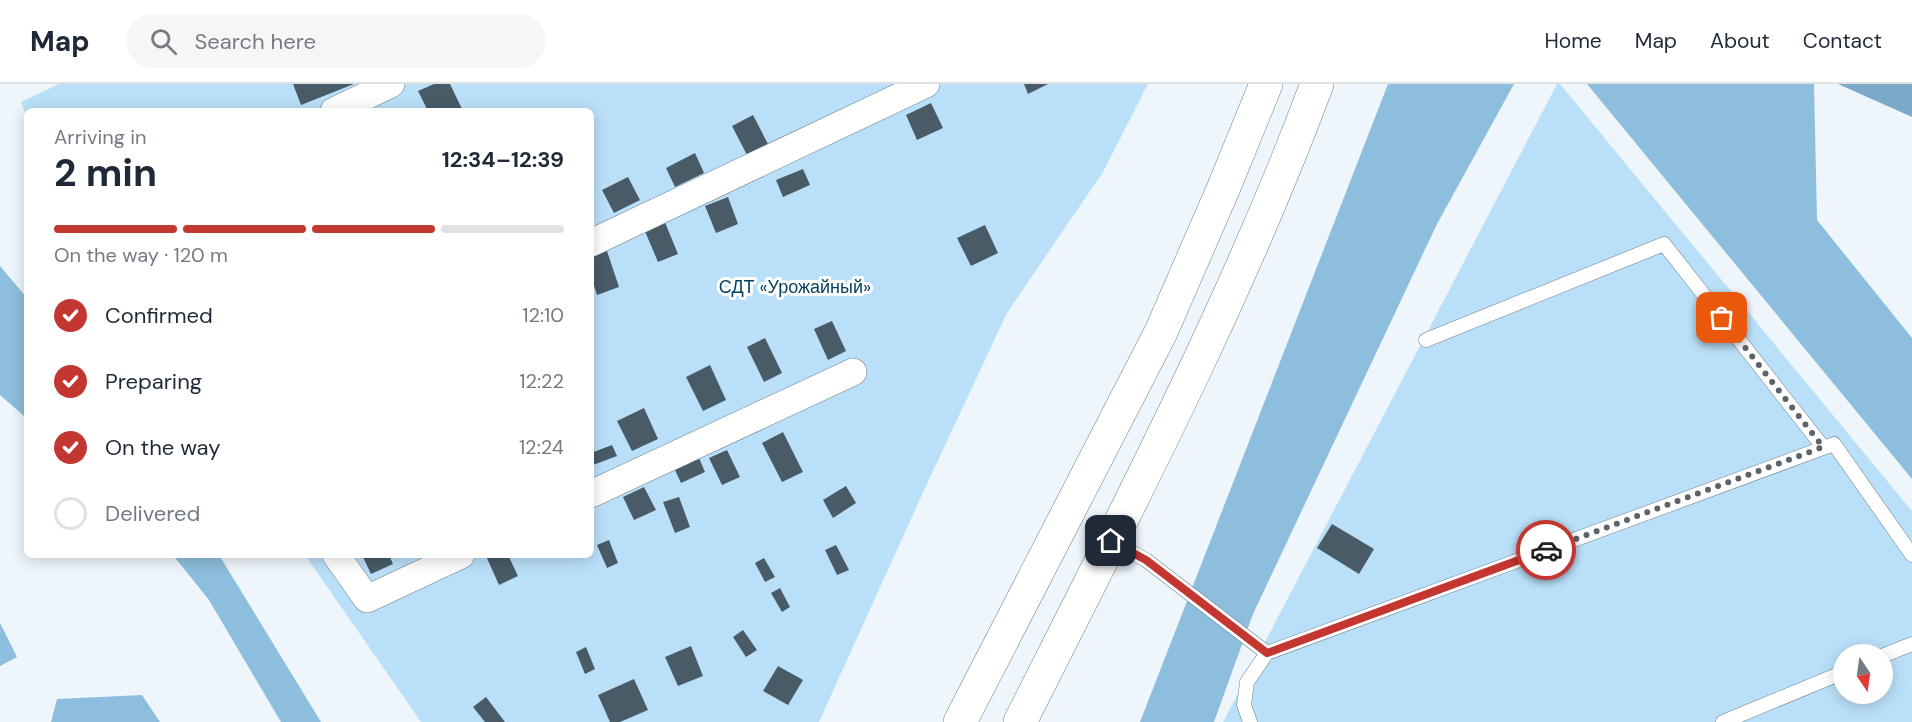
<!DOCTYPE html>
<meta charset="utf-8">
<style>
:root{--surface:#fff;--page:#f6f6f7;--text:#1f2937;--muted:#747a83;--line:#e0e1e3;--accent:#c43630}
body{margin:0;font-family:"DM Sans",sans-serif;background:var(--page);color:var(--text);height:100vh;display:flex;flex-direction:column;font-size:22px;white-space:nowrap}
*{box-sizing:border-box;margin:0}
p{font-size:20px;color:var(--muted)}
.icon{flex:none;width:33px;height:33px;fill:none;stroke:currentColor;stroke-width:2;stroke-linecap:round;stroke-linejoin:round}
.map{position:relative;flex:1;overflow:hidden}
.drawer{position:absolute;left:24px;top:24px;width:570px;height:450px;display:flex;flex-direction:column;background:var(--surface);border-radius:9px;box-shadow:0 3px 15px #0003}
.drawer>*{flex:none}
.needle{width:39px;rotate:167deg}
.fabs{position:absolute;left:1833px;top:560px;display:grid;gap:12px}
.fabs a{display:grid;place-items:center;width:60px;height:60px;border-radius:50%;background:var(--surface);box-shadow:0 3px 15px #0003;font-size:30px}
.pin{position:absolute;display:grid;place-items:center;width:51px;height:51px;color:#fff;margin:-26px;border-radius:12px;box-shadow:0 3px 9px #0006}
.courier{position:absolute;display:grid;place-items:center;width:60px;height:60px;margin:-30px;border:4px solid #c43630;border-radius:50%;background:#fff;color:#222;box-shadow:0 2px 8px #0007}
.summary em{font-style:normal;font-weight:700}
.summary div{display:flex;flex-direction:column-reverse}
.summary{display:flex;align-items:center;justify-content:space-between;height:102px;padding:0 30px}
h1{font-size:39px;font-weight:700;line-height:45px}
.bar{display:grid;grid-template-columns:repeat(4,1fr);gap:9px 6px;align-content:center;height:72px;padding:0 30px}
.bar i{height:8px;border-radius:4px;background:var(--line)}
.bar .selected{background:var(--accent)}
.bar p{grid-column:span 4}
ol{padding:0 30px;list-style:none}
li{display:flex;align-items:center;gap:18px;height:66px}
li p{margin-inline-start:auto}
li .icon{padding:6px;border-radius:50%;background:var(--accent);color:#fff;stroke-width:4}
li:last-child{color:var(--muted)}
li i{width:33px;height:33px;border:3px solid var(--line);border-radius:50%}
header{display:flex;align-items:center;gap:36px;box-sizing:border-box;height:84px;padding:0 30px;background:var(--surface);border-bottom:2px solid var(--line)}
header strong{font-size:28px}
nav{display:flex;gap:33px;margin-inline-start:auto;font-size:21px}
.search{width:420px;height:54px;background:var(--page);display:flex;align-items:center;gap:15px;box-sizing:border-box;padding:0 21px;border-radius:33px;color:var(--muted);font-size:22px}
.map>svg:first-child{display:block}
.green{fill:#bae0f9;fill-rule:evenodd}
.forest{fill:#8ebedd}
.water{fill:#7aaac8}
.building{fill:#485b67}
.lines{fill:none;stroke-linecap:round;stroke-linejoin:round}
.lane-casing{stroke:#6c808d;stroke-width:15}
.street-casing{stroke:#6c808d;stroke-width:28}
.highway-casing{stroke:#6c808d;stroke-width:34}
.lane{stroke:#fff;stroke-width:14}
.street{stroke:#fff;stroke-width:27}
.highway{stroke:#fff;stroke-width:33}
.done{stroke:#5c646a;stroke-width:6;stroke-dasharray:0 10.8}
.route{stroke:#c43630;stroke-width:8}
.labels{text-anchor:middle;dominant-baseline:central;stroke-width:6;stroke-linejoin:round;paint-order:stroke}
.park-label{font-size:18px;fill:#003f5e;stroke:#fff}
</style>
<header>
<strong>Map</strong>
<div class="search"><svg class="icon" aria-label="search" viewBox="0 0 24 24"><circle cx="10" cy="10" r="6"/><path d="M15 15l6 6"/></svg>Search here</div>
<nav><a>Home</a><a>Map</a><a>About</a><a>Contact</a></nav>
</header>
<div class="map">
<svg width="1912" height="638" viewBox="0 0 1912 638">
<rect width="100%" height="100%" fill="#eef6fc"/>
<path class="green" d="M59,0H1148L1103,88L1007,229L925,404L819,638H421L305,471H591V27H27V33L21,18Z
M1557,0H1560L1912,427V638H1223ZM1844,570H1882V609H1844Z"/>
<path class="forest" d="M1388,0H1514L1437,140L1253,530L1214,638H1140Z
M1587,0H1814L1817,136L1912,254V395Z
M0,182L27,214V329L24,332L0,311Z
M173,471H219L321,638H281L209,516Z
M0,539L17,573L0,582Z
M142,611L160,638H51L57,615Z"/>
<path class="water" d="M1838,0H1912V33Z"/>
<path class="building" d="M293,0H354L301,21Z
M434,0H450L463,27H428L418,7Z
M1024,0H1048L1028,10Z
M931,19L943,44L917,56L906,31Z
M753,31L768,60L747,71L732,42Z
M695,69L704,89L675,103L666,84Z
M803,85L810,101L783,113L776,96Z
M628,93L640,116L614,129L602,106Z
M728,113L738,140L716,149L705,122Z
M664,136L678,170L658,178L644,145Z
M985,141L998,169L971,182L957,154Z
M607,167L619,203L597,211L591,192V173Z
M832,237L846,267L828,276L814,245Z
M765,254L782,289L764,298L747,263Z
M710,281L726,316L703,327L686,293Z
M644,324L658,355L632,367L617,337Z
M783,348L803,388L782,398L762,359Z
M612,361L617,372L593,381L591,369Z
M727,366L740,393L722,401L709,374Z
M699,374L705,388L681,399L675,386Z
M846,402L856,419L833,434L823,416Z
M644,403L656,426L634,436L623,413Z
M679,413L690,443L675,449L663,418Z
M1332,440L1374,465L1359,490L1317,464Z
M609,456L618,479L607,484L597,461Z
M836,461L849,486L837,491L825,466Z
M362,471H389L393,480L371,490Z
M488,471H508L518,492L499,501L486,472Z
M764,474L775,493L765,498L755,479Z
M780,504L790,523L782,528L771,509Z
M743,546L757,566L746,573L733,553Z
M691,562L703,592L678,602L665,573Z
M586,563L595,585L585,590L576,568Z
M778,582L803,596L788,621L763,607Z
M634,595L648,626L620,638H610L598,611Z
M486,613L505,638H485L473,623Z"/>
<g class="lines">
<g class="lane-casing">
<path id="lane" d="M1426,256L1664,160L1823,363
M1111,457L1146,476L1267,569L1247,598L1244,621L1250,638
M1267,569L1834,360L1912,471
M1882,572L1912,560
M1723,638L1844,588"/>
</g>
<g class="street-casing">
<path id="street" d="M334,27L391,0
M591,159L926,0
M591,410L853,288
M336,471L367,515L461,471"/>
</g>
<g class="highway-casing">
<path id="highway" d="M960,638L1161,248L1224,103L1266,0
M1020,638C1125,429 1235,220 1317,0"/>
</g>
<use href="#lane" class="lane"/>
<use href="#street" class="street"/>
<use href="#highway" class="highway"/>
</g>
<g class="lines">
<path class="done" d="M1546,466L1823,363L1722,234"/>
<path class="route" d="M1111,457L1146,476L1267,569L1546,466"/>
</g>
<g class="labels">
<g class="park-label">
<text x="795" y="203">СДТ «Урожайный»</text>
</g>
</g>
</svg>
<div class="fabs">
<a><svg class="needle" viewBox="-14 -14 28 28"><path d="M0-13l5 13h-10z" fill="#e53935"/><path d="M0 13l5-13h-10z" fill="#747a83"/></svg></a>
</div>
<div class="pin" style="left:1722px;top:234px;background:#ea580c"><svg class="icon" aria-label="bag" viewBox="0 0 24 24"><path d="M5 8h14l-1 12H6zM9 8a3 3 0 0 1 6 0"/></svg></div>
<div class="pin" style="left:1111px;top:457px;background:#1f2937"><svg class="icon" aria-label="home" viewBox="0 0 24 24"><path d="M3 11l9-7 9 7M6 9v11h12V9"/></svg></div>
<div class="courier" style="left:1546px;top:466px"><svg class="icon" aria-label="car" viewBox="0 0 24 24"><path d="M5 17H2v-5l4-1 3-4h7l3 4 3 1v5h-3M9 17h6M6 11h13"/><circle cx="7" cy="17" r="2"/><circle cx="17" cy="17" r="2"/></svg></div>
<section class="drawer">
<div class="summary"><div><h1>2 min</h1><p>Arriving in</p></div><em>12:34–12:39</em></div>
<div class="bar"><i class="selected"></i><i class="selected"></i><i class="selected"></i><i></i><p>On the way · 120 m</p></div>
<ol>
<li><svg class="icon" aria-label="check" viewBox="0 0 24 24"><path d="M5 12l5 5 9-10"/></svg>Confirmed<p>12:10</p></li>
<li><svg class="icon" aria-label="check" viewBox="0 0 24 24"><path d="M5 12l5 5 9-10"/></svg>Preparing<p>12:22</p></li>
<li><svg class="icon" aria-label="check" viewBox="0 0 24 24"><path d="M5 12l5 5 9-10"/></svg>On the way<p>12:24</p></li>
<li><i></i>Delivered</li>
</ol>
</section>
</div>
